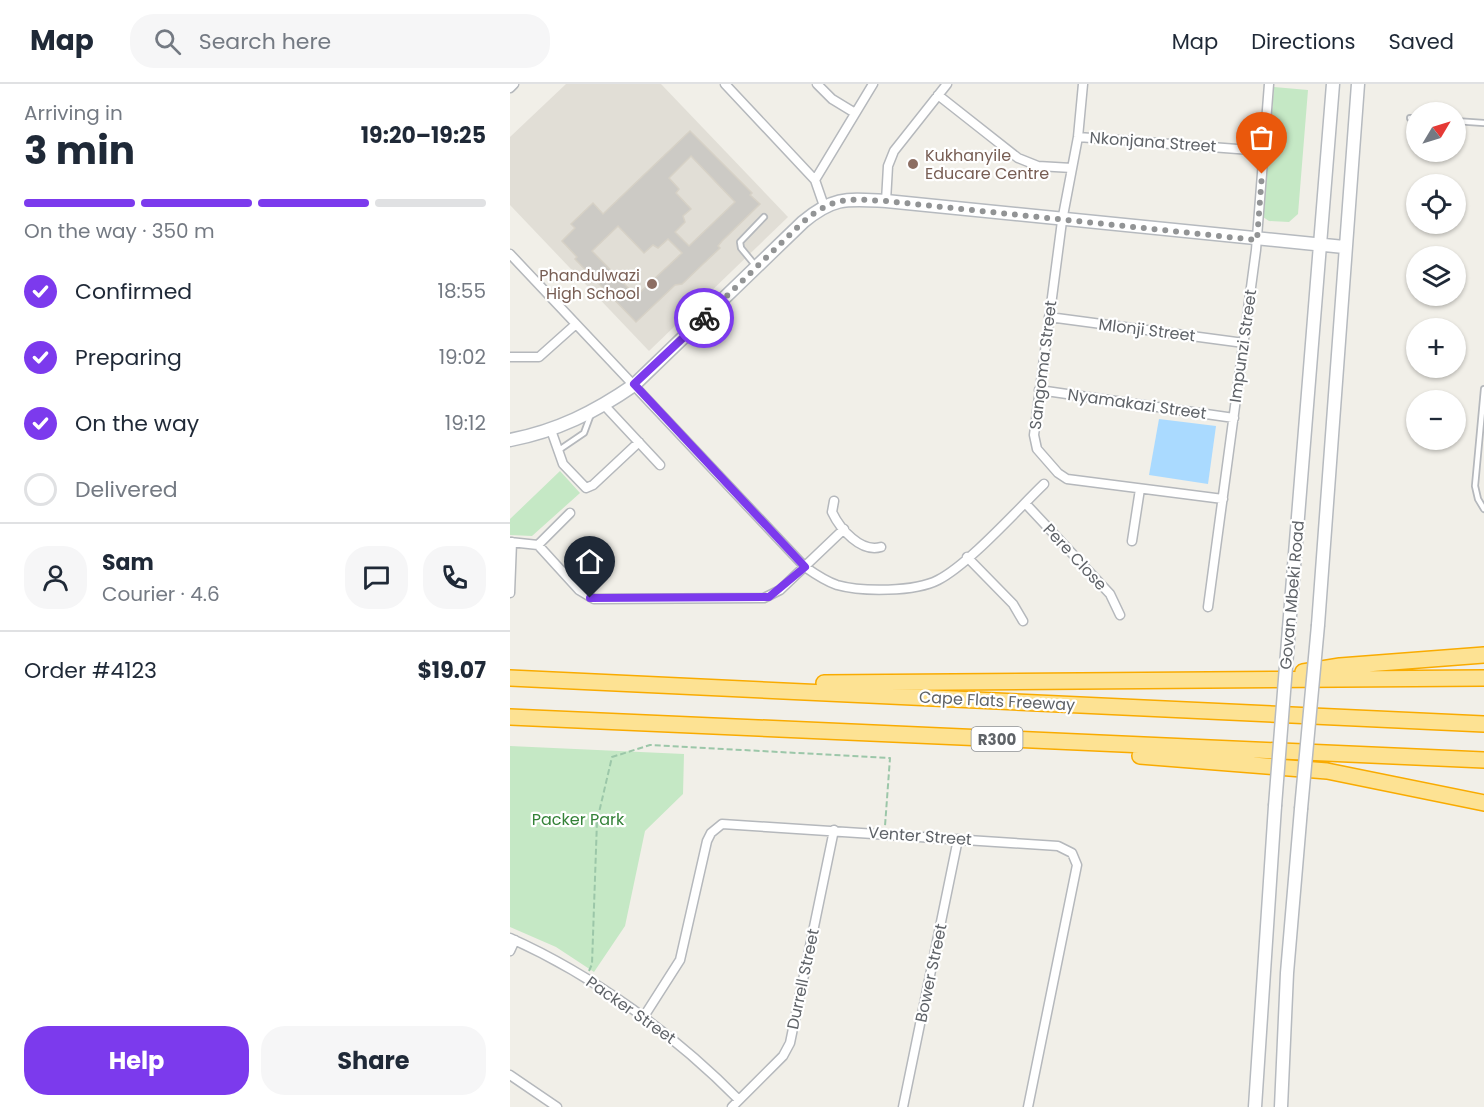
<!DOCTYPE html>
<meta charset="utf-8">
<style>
:root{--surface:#fff;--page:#f6f6f7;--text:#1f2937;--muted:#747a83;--line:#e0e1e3;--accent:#7c3aed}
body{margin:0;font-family:Poppins,sans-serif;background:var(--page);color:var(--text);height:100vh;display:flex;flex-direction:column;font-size:22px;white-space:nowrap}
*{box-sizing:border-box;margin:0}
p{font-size:20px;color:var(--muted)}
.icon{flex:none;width:33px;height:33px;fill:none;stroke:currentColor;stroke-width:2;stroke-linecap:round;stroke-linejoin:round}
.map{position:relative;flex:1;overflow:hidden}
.panel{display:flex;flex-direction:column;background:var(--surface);width:510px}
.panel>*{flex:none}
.needle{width:39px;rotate:52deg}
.buttons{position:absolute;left:896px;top:18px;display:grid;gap:12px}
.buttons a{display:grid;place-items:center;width:60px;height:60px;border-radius:50%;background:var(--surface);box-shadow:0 2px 4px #0004;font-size:30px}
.pin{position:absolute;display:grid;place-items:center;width:51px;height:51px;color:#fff;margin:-62px -26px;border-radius:50% 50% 50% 0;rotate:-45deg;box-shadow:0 0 6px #0007}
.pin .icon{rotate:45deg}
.courier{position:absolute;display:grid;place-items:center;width:60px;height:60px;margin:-30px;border:4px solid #7c3aed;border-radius:50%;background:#fff;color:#222;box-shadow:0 2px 8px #0007}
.head em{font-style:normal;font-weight:700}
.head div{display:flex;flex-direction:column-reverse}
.head{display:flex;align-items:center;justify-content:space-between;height:102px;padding:0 24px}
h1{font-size:39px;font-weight:700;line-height:45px}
.bar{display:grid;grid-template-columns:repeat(4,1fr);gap:9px 6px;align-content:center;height:72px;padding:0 24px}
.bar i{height:8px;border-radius:4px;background:var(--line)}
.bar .selected{background:var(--accent)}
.bar p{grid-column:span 4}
.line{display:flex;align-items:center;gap:15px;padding:0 24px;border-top:2px solid var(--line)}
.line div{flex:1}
.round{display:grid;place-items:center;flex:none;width:63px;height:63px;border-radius:24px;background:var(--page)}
ol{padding:0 24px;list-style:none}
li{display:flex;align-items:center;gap:18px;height:66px}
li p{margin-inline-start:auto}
li .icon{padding:6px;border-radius:50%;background:var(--accent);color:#fff;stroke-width:4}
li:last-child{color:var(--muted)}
li i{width:33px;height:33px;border:3px solid var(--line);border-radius:50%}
.action{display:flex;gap:12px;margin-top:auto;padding:12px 24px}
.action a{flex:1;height:69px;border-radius:24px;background:var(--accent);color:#fff;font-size:24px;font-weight:700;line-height:69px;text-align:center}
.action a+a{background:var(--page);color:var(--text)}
header{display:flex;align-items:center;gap:36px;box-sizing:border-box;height:84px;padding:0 30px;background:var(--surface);border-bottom:2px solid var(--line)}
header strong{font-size:28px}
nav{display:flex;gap:33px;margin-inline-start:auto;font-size:21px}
.search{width:420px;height:54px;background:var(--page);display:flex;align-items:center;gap:15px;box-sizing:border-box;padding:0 21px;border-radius:24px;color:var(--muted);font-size:22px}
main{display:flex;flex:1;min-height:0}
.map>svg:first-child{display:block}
.education{fill:#e1ded6}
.green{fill:#c5e8c5}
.water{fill:#aadaff}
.building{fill:#cccac5;stroke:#d6d1c6;stroke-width:1.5;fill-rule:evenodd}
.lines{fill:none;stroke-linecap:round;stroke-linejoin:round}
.lane-casing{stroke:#b5b8bc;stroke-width:8}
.street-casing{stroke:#b5b8bc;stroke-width:11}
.secondary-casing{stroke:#b6babf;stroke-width:15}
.highway-casing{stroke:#f9ab00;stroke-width:18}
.path{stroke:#9cc7a9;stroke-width:2;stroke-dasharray:6 3;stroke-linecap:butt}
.lane{stroke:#fff;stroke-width:4.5}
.street{stroke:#fff;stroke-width:8}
.secondary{stroke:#fff;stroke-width:12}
.highway{stroke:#fde293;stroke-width:15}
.secondary-bridge-casing{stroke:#b6babf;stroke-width:15;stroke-linecap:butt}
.secondary-bridge{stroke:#fff;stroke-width:12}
.done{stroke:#929495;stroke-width:6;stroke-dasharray:0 10.8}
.route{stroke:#7c3aed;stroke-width:8}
.education-dot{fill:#8d6e63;stroke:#fff;stroke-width:2}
.labels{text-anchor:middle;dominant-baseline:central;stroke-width:4.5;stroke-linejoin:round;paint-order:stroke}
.shield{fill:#fff;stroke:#8f9295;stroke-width:1.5}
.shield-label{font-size:15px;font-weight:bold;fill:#5f6368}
.street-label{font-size:16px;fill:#5f6368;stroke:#fff}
.education-label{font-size:16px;fill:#785e54;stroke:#fff;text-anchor:start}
.park-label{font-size:16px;fill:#348238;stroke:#fff}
</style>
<header>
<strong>Map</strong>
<div class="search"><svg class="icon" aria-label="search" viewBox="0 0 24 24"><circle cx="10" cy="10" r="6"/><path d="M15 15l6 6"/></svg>Search here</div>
<nav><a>Map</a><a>Directions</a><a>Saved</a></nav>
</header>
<main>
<section class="panel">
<div class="head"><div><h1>3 min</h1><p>Arriving in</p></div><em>19:20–19:25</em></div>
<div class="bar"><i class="selected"></i><i class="selected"></i><i class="selected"></i><i></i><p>On the way · 350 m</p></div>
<ol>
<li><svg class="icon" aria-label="check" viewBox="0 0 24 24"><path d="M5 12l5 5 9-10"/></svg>Confirmed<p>18:55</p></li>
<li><svg class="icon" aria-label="check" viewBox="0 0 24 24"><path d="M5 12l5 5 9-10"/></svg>Preparing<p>19:02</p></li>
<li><svg class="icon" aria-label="check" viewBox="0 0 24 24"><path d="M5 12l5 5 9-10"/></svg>On the way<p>19:12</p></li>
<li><i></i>Delivered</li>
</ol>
<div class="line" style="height:108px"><a class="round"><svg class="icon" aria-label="person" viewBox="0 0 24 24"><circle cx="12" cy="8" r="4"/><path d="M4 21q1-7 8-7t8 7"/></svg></a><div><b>Sam</b><p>Courier · 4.6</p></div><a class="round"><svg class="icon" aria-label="chat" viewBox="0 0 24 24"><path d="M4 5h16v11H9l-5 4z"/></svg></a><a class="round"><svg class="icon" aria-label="phone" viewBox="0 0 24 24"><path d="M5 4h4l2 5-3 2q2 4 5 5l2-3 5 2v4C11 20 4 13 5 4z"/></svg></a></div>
<div class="line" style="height:78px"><div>Order #4123</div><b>$19.07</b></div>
<div class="action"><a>Help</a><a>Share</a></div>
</section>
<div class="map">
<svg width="974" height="1023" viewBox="0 0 974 1023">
<rect width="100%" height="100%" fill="#f1efe8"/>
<path class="education" d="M56,0H151L278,133L139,267L0,121V53Z"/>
<path class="green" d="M764,3L798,6L788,130L779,138L759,137L753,133Z
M50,387L70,409L22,452L0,451V435Z
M0,662L174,670L173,710L135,747L115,842L84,888L46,863L0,843Z"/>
<path class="water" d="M649,335L706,342L698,400L639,391Z"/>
<path class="building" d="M180,47L242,109L240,111L250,120L212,157L208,162L210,164L193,180L172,200L165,201L126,238L65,175L67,173L52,157L65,144L61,140L83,119L93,130ZM181,72L225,118L179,162L165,148L175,138L173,132L181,125L166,109L169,105L159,94ZM108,142L134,169L143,161L148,164L158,155L172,169L126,212L82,167Z"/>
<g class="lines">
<g class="lane-casing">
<path id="lane" d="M900,34H906
M945,37L974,39
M245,181L231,164L230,158L254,133
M974,305L965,402L968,415L974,425
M49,366L74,349L81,330"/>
</g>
<g class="street-casing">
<path id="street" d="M215,0L305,96L314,122
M307,0L322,15L345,29
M573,0L568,53L552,137L524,351L527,365L548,389L557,395L713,415
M0,4L4,0
M428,11L508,74L528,82L562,84
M568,53L754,67
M305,96L363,0
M376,117L378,82L384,67L437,0
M0,170L295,483C305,490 315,497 327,501C352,508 405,508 428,496C459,480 507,426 534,400
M539,233L734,259
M0,273H29L66,240
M529,306L724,334
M94,321L150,381
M41,346L53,380L76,404L83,401L129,358
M324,417L322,428C330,445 351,469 371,463
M515,419L600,510L610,531
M622,457L630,405
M0,458L28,461L69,506L84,515L254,514L270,506L334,445
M28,461L60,429
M457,473L503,520L513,537
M0,509L2,458
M698,523L746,166L759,0
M0,854C83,891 165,951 229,1016
M0,867L5,856
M133,934L170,876L197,757L201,749L212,740L548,762L562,769L567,781L518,1023
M0,991L47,1023
M222,1023L273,972L280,959L324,746
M393,1023L448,755"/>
</g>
<g class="secondary-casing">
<path id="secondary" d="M0,356C47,347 85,328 124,301L293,138C324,112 338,115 376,117L834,163
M808,541L848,0
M779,544L823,0
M745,1023L765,722
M771,1023L777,889L791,725"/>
</g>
<g class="highway-casing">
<path id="highway" d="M793,588L830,582L974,571
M0,594L974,640
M314,599L974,594
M0,633L974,676
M630,672L817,687L974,719"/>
</g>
<path class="path" d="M79,887L82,880L87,737L102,673L140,661L380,674L375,742"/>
<use href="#lane" class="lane"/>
<use href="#street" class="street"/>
<use href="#secondary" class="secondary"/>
<use href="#highway" class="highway"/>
<g class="secondary-bridge-casing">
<path id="secondary-bridge" d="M765,722L779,544
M791,725L808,541"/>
</g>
<use href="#secondary-bridge" class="secondary-bridge"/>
</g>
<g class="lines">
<path class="done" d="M194,234L293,138C324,112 338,115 376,117L747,156L752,90"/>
<path class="route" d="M80,514L259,513L295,483L124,300L194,234"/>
</g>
<g class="education-dot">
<circle cx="403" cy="80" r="6"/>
<circle cx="142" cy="200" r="6"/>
</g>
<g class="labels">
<rect class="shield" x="461.5" y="643" width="51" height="24" rx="4.5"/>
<g class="shield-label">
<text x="487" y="655">R300</text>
</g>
<g class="street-label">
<text transform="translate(643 58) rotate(4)">Nkonjana Street</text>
<text transform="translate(637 246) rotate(7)">Mlonji Street</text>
<text transform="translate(733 262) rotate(-82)">Impunzi Street</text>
<text transform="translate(533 281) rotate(-83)">Sangoma Street</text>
<text transform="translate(627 320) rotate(8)">Nyamakazi Street</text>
<text transform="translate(565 473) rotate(47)">Pere Close</text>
<text transform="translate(782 511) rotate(-85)">Govan Mbeki Road</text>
<text transform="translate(487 617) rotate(3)">Cape Flats Freeway</text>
<text transform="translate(410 752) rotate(4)">Venter Street</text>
<text transform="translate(421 889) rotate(-78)">Bower Street</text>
<text transform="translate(293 895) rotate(-78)">Durrell Street</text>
<text transform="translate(121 926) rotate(35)">Packer Street</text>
</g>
<g class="education-label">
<text x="415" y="71">Kukhanyile<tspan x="415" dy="18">Educare Centre</tspan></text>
<text x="130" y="191" text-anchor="end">Phandulwazi<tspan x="130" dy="18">High School</tspan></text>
</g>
<g class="park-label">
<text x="68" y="735">Packer Park</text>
</g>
</g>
</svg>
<div class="buttons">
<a><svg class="needle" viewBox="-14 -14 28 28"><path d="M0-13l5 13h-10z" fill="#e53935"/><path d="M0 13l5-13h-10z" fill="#747a83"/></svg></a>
<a><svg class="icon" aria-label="locate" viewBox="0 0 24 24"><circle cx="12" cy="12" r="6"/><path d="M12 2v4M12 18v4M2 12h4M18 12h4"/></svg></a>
<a><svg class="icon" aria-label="layers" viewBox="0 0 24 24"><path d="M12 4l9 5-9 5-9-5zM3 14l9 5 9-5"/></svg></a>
<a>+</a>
<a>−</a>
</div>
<div class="pin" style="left:752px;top:90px;background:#ea580c"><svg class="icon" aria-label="bag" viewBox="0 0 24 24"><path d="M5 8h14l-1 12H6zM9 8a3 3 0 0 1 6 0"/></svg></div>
<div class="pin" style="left:80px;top:514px;background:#1f2937"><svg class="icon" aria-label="home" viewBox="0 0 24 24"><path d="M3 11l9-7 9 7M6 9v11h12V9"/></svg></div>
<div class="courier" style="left:194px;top:234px"><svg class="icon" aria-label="bike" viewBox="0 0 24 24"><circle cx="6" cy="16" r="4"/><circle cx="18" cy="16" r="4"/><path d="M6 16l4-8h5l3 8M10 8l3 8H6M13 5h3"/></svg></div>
</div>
</main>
